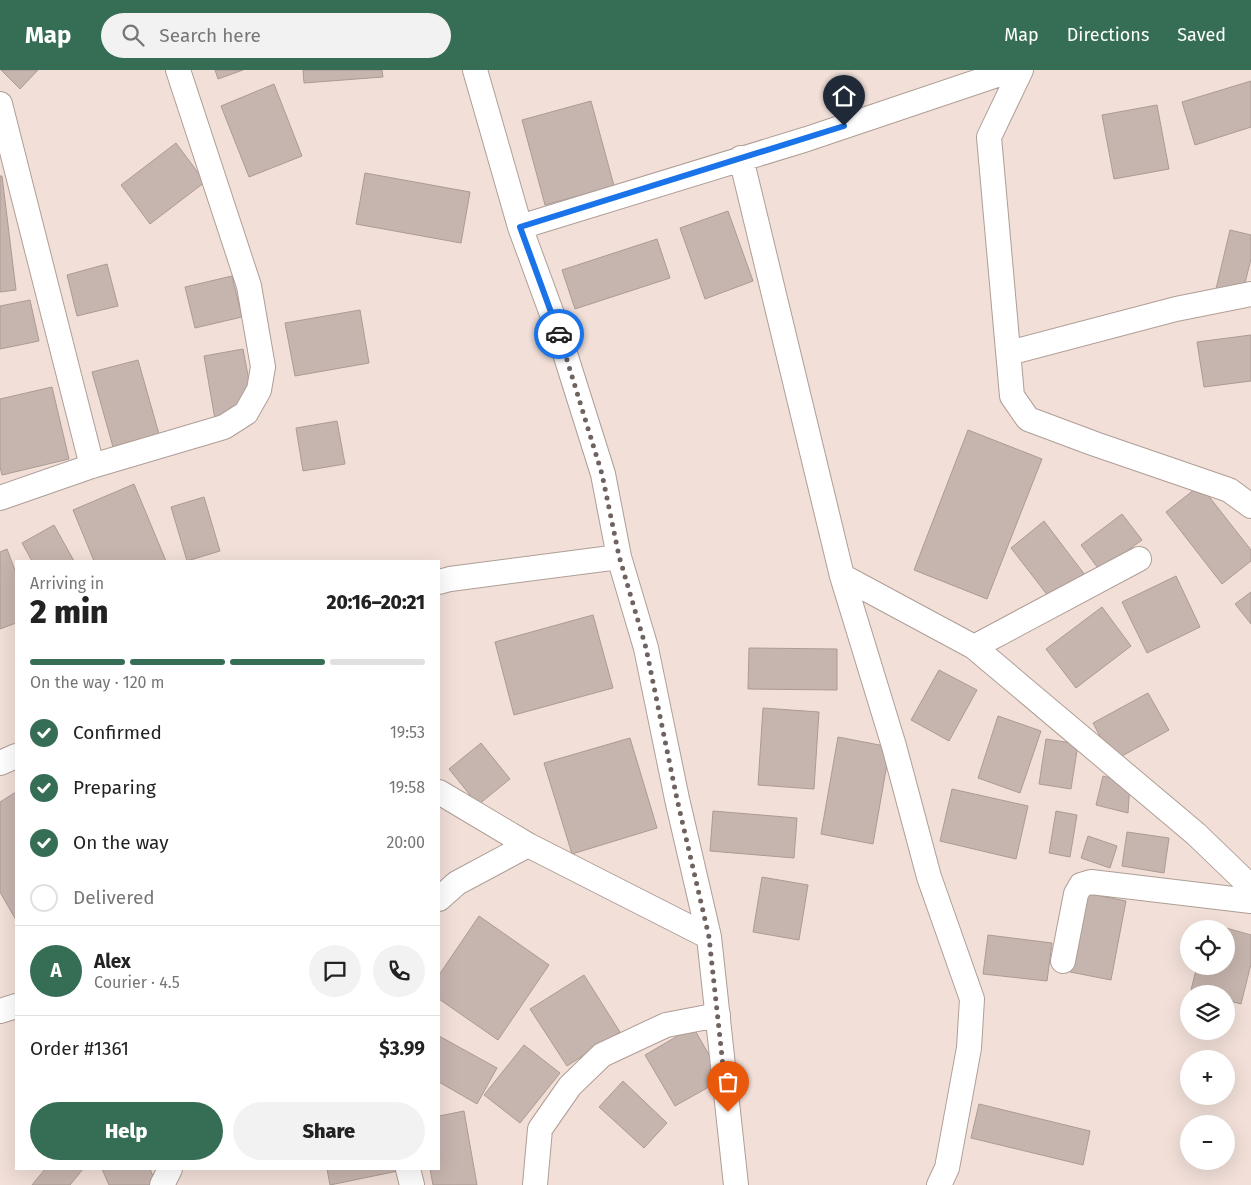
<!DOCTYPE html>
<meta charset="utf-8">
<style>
:root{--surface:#fff;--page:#f2f2f2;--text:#222;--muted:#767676;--line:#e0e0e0;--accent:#366e55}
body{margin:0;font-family:"Fira Sans",sans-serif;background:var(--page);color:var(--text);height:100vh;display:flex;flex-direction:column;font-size:19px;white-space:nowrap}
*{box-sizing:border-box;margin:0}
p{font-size:16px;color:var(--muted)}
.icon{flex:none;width:28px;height:28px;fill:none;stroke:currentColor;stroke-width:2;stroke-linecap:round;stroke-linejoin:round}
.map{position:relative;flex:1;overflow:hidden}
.sheet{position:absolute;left:15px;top:490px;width:425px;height:610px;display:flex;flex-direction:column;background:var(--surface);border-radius:0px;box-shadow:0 5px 20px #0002}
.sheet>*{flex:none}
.buttons{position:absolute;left:1180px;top:850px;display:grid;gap:10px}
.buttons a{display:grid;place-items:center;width:55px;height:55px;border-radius:50%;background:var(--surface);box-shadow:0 5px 20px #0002;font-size:25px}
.pin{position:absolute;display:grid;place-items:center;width:42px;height:42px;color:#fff;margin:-51px -21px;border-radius:50% 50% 50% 0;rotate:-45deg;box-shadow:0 0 5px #0007}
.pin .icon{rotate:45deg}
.courier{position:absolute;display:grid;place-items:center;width:50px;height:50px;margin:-25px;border:4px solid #1a73e8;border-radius:50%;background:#fff;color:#222;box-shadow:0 1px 6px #0007}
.headline em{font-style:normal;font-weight:800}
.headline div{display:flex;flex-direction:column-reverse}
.headline{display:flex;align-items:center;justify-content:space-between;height:85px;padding:0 15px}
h1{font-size:32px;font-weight:800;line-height:38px}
.bar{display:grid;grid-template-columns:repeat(4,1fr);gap:8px 5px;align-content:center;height:60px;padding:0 15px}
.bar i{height:6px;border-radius:4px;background:var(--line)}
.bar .current{background:var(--accent)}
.bar p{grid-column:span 4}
.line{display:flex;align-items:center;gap:12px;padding:0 15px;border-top:1px solid var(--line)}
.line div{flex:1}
.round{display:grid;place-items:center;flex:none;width:52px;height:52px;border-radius:26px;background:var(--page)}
ol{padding:0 15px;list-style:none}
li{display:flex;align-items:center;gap:15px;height:55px}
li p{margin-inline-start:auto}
li .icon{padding:5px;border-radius:50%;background:var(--accent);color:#fff;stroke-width:4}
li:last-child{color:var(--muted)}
li i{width:28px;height:28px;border:2px solid var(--line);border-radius:50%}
.action{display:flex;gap:10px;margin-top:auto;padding:10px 15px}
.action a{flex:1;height:58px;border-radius:30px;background:var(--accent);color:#fff;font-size:20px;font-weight:800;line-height:58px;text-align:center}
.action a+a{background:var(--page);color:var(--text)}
header{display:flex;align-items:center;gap:30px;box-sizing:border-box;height:70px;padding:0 25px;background:var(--accent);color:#fff}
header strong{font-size:24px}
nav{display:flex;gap:28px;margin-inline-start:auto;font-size:18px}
.search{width:350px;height:45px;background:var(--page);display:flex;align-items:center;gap:12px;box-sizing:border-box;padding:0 18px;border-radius:28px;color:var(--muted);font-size:19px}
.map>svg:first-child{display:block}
.building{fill:#c6b4ae;stroke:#ac9a94}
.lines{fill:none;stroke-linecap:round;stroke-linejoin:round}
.minor-casing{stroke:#af9e97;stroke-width:26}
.minor{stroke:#fff;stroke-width:24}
.done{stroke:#6e635f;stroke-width:5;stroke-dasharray:0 9}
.route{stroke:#1a73e8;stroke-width:6}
</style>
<header>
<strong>Map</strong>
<div class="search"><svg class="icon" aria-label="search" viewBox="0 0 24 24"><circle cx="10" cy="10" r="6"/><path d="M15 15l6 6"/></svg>Search here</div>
<nav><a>Map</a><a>Directions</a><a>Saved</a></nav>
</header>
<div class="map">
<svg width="1251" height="1115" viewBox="0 0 1251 1115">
<rect width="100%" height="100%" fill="#f1dfd8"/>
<path class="building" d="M1,0H38L20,19Z
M215,0H243L218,9Z
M303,0H382L383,7L304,13Z
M1251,11V57L1195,75L1182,32Z
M274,14L302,86L249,107L221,36Z
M591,31L614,116L545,135L522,50Z
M1157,35L1169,99L1114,109L1102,45Z
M176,73L205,112L150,154L121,115Z
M365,103L470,122L461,173L356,154Z
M0,106H2L16,220L0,222Z
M728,141L753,211L705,229L680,158Z
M1230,160L1251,165V189L1242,225L1216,219Z
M657,169L670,208L575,239L562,200Z
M107,194L118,236L77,246L67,205Z
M232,206L242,247L195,258L185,217Z
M30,230L39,271L0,279V236Z
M360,240L369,293L295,306L285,253Z
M1251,265V311L1204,317L1197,272Z
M243,279L256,348L216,355L204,286Z
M138,290L159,364L113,377L92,302Z
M52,317L69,389L2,405L0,397V329Z
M337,351L345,394L303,401L296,358Z
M968,360L1042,389L987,529L914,500Z
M134,414L166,491H94L73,440Z
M1200,415L1251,480V491L1222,514L1166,442Z
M204,427L220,481L187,491L171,437Z
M1122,444L1142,470L1100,501L1081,475Z
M1044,451L1085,505L1052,531L1011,478Z
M54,455L74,491H32L22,473Z
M7,479L16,503V553L0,559V482Z
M1176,506L1200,557L1147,583L1122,532Z
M1251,522V554L1235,534Z
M1102,537L1131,576L1076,618L1046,579Z
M593,545L613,618L514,645L495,572Z
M749,578L837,579V620L748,619Z
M939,600L977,620L949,671L911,650Z
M1148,623L1169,660L1113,691L1093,653Z
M763,638L819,642L814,719L758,715Z
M998,646L1041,661L1020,723L978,708Z
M838,667L890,677L873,774L821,764Z
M630,668L657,758L572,784L544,693Z
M1046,669L1078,674L1071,719L1039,714Z
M481,673L510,709L478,735L449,699Z
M1103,706L1130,713L1128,743L1096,735Z
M952,719L1028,736L1016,789L940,771Z
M16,722V850L0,822V732Z
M713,741L797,748L794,788L710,781Z
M1056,741L1077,745L1070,787L1049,783Z
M1127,762L1169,768L1164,803L1122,796Z
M1088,766L1117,776L1110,798L1081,788Z
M762,807L808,815L799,870L753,862Z
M1086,823L1126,831L1111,910L1070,902Z
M479,846L549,895L498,970L439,929V905Z
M1208,853L1251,865V894L1241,934L1226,930V924H1204L1191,920L1197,896H1226V859H1207Z
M988,865L1052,873L1047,911L983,904Z
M584,905L620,962L567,996L530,939Z
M693,957L723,1009L675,1036L645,985Z
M439,966L497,998L477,1034L439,1012Z
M524,975L560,1003L520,1053L484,1025Z
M623,1011L667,1053L644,1078L599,1037Z
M979,1034L1090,1061L1083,1095L971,1068Z
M464,1041L477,1115H433L430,1099H439V1046Z
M45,1099H83L70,1115H32Z
M102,1099H150L157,1115H109Z
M327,1099H397L398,1101L330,1115Z"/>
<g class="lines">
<g class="minor-casing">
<path id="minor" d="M475,0L520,157L556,255L603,404L619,487L646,578L677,729L709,867L736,1115
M1021,0L989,67L1012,326L1028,349L1095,374L1229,420L1251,436
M0,34L92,396
M741,88L842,506L894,676L929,807L972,929L969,978L947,1098L939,1115
M520,157L807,69L1012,0
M1009,283L1176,239L1251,224
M0,428L92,396L224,357L246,343L259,320L263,297L249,216L178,0
M842,506L974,577L1196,764L1251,817
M439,512L450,509L619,487
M974,577L1139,489
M0,693L16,686
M439,722L528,775
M439,829L457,813L528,775L709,867
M1063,891L1076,824L1081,815L1091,812L1251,831
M0,941L16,936
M408,1099L412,1115
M162,1115L170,1099
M535,1115L540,1059L570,1016L602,985L666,955L718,945"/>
</g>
<use href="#minor" class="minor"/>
</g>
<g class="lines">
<path class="done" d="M559,264L602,404L619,486L646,578L677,729L709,867L728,1042"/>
<path class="route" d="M559,264L520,157L844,56"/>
</g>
</svg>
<div class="buttons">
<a><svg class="icon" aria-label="locate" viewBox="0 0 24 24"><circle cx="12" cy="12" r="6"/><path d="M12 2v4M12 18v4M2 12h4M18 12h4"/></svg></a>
<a><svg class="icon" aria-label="layers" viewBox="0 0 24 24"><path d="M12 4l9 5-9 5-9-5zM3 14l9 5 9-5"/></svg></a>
<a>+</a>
<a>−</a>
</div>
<div class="pin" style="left:728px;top:1042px;background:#ea580c"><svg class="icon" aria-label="bag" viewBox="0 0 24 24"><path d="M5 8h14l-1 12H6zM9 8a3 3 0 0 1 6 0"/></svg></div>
<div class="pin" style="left:844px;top:56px;background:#1f2937"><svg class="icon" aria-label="home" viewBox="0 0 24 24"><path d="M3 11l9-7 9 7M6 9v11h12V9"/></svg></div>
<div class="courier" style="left:559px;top:264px"><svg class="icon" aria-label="car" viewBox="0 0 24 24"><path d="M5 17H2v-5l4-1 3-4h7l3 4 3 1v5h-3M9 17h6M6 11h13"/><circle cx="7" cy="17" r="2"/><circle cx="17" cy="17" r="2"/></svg></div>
<section class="sheet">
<div class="headline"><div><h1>2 min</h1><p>Arriving in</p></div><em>20:16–20:21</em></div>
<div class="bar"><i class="current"></i><i class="current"></i><i class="current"></i><i></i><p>On the way · 120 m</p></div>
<ol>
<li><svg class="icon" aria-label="check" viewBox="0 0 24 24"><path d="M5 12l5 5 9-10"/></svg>Confirmed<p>19:53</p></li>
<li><svg class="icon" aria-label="check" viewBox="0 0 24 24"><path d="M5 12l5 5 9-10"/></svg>Preparing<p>19:58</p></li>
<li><svg class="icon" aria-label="check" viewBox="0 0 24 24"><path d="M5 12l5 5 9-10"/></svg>On the way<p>20:00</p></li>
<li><i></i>Delivered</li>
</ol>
<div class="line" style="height:90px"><b class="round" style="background:var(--accent);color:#fff">A</b><div><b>Alex</b><p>Courier · 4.5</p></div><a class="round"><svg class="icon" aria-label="chat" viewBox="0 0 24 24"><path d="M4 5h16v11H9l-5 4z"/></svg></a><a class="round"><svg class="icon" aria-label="phone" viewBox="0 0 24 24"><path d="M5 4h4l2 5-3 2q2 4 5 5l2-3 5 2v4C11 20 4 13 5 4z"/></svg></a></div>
<div class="line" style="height:65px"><div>Order #1361</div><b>$3.99</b></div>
<div class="action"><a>Help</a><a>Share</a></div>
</section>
</div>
